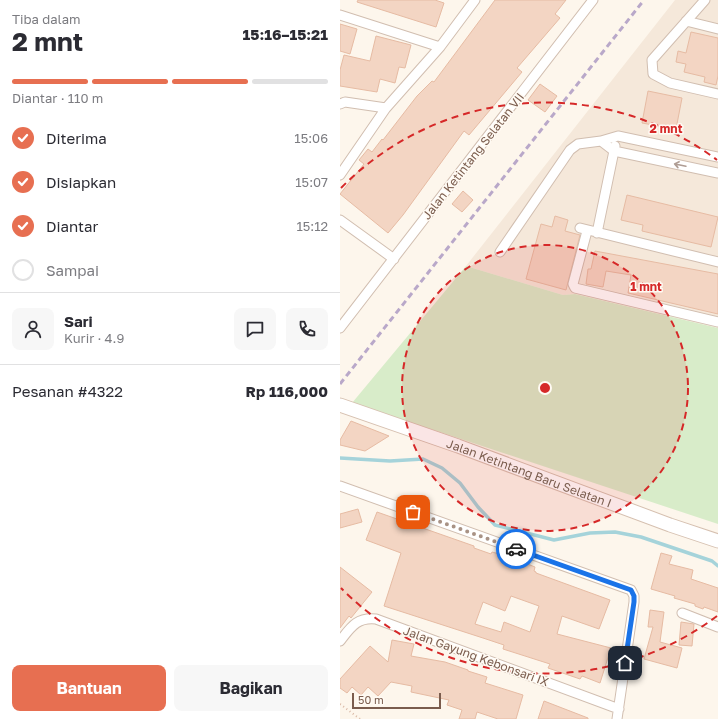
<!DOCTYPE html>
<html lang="id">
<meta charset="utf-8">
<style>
:root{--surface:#fff;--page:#f7f7f7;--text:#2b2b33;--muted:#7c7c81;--line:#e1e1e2;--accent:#e76f51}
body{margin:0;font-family:"Golos Text",sans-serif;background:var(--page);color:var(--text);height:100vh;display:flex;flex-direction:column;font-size:15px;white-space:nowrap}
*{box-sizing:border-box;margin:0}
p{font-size:13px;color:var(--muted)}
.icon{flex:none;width:22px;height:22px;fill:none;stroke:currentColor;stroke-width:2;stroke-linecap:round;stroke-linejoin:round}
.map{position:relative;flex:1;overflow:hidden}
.panel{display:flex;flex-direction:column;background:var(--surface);width:340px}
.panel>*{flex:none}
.scale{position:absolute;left:12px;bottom:10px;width:89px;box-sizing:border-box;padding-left:4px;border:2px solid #7a5c4d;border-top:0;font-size:11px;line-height:14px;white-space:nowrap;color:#7a5c4d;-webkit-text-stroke:3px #fffaf3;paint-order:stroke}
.pin{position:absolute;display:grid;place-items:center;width:34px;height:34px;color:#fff;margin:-17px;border-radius:8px;box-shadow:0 2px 6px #0006}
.courier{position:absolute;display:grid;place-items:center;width:40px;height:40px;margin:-20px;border:3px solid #1a73e8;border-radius:50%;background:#fff;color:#222;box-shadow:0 1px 5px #0007}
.headline em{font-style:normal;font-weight:700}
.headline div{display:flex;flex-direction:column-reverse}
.headline{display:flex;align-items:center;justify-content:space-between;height:68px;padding:0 12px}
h1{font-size:26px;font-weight:700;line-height:30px}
.bar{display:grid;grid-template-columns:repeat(4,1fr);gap:6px 4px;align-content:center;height:48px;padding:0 12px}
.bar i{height:5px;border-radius:3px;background:var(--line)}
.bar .selected{background:var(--accent)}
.bar p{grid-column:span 4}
.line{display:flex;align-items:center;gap:10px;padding:0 12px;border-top:1px solid var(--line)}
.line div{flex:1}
.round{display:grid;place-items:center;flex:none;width:42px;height:42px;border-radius:8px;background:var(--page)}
ol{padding:0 12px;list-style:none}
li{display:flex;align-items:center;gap:12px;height:44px}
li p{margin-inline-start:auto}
li .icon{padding:4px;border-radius:50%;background:var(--accent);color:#fff;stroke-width:4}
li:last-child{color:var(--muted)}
li i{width:22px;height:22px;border:2px solid var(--line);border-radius:50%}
.button{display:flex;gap:8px;margin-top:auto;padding:8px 12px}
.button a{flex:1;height:46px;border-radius:8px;background:var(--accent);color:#fff;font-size:16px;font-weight:700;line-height:46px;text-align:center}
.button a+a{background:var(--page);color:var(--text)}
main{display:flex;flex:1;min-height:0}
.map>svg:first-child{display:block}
.residential{fill:#f5e8da}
.green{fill:#d8ecc9}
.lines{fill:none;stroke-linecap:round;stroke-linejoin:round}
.stream{stroke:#a5d3da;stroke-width:3.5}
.building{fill:#f3d5c3;stroke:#e6bba3;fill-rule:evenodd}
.street-casing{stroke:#d1beb0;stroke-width:11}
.secondary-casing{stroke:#d6c0b0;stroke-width:15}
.path{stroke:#d9b8a5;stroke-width:2;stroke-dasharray:1 3;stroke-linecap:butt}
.street{stroke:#fff;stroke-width:9}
.secondary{stroke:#fff;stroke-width:13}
.rail{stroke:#b9a8c9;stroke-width:3;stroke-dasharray:6 4;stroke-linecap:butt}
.oneway{stroke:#af9d94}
.done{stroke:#a89285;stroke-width:4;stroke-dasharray:0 7.2}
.route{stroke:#1a73e8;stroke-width:5}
.ring{fill:none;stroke:#d62828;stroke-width:2;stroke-dasharray:7 5}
.labels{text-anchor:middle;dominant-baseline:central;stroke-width:3;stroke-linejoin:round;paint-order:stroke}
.street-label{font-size:12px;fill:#7a5c4d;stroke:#fffaf3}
.centre{fill:#d62828;stroke:#fffaf3;stroke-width:2}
.ring-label{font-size:12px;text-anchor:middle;font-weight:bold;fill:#d62828;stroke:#fffaf3;stroke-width:3;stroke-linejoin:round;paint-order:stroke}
</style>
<main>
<section class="panel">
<div class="headline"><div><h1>2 mnt</h1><p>Tiba dalam</p></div><em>15:16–15:21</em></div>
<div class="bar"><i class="selected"></i><i class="selected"></i><i class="selected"></i><i></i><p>Diantar · 110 m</p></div>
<ol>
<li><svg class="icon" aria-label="check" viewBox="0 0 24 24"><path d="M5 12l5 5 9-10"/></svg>Diterima<p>15:06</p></li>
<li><svg class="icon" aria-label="check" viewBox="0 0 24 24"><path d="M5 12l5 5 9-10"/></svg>Disiapkan<p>15:07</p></li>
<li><svg class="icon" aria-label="check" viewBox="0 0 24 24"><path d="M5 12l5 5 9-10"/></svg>Diantar<p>15:12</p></li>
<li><i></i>Sampai</li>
</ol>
<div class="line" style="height:72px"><a class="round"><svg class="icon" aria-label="person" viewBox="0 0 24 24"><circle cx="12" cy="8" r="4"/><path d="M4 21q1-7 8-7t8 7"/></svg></a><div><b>Sari</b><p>Kurir · 4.9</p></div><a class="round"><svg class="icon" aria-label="chat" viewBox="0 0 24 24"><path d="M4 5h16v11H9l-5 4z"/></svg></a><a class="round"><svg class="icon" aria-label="phone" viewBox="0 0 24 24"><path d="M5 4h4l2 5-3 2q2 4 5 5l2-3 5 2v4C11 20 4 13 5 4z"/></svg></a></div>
<div class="line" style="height:52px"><div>Pesanan #4322</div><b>Rp 116,000</b></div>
<div class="button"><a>Bantuan</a><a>Bagikan</a></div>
</section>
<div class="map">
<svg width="378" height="719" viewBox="0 0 378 719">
<rect width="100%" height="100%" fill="#fdf6ec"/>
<path class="residential" d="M335,0H378V328L235,294L223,295L126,266Z"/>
<path class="green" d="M126,266L223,295L235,294L378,328V524L12,403Z"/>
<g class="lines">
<path class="stream" d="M0,458L50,461L83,459L102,468L120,483L138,507L155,525L214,540L250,533L275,532L301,537L372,561L378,566"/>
</g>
<path class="building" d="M18,0H95L104,3L96,27L17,2Z
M155,0H226L215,14L220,18L177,68L182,72L129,135L124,131L63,215L48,233L0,194L24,164L19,160L28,149L32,152L42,139L43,140L77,96L92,81L94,82Z
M0,24L17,29L10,54L0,51Z
M351,32L378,38V76L376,85L364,82L365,77L344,72L346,64L336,62L338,51L346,53Z
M36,36L71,45L65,68L59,67L55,83L40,79L37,92L0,86V70L4,55L30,61Z
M200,84L217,96L205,112L188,100Z
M308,91L342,98L336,129L302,123Z
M123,191L133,200L122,212L112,204Z
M287,195L378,217L371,247L302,231L303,225L281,220Z
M215,216L228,220L225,231L240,235L226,290L186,279L201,224L212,227Z
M255,251L378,274V314L288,293L291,275L266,271L263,287L246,284L248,269H251Z
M11,421L49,436L25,451L0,445V440Z
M18,509L22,522L0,528V514Z
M37,512L134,546V548L151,554L152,552L163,555L162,558L166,560L184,567L185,563L195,567L194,571L196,572V573L270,600L259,629L222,616L217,634L271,648L260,683L242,676L240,679L208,668L210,664L163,649L164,645L143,638L44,606L61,553L26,540ZM171,596L199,606L190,632L164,622L161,632L135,624L143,602L165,611Z
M321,553L332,556L329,564L353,570L351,579L378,588V612L364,607L363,609L355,606V604L334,598L335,596L311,589Z
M0,567L32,592L11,618L9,616L0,628Z
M310,610L324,612L320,642L342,648L337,668L304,659L313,627H308Z
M341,622L354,624L352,646L339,645Z
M52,640L74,644L71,656L105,662L128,670V671L147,677L145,683L183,695L176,719H158L137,712L135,719H119L122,710L107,705L109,700L71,692L72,686L51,682L38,696L28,687L21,695L12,687L7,693L0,688V679L30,646L48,662Z
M204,701L248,718V719H198Z"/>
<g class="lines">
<g class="street-casing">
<path id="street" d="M365,0L312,60L313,74L330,83L378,94
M0,15L100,47
M346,21L378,29
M0,104L5,102L46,108
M261,141L274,151L378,173
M0,175L46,108L100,47L135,0
M0,220L54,259
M240,228L378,262
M247,231L233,284L235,288L378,322
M257,233L275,146
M160,252L230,150L238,144L261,141L278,136L378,157
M0,328L253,0
M0,486L291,590L294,596V602L277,719
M342,613L378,627
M0,641C11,627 17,617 36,619L279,709"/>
</g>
<g class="secondary-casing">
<g id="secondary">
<path id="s1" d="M0,405L118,446L330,525L378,541"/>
</g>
</g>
<path class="path" d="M0,704L20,719"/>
<use href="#street" class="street"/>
<use href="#secondary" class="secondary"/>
<path class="rail" d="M0,384L304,0"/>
</g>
<defs><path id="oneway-shaft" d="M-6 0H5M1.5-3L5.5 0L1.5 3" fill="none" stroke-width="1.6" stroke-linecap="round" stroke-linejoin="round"/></defs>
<use class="oneway" href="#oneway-shaft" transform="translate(340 165) rotate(-168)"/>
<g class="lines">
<path class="done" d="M73,512L176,549"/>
<path class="route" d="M176,549L291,590L294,596V602L285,663"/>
</g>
<circle cx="205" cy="388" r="143" fill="#d62828" fill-opacity=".12"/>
<g class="ring">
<circle cx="205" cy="388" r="143"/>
<path d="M377 616A286 286 0 0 1 1 588M1 188A286 286 0 0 1 377 160"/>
</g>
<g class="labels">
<g class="street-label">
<text transform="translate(133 156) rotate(-52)">Jalan Ketintang Selatan VII</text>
<text stroke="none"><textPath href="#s1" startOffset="201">Jalan Ketintang Baru Selatan I</textPath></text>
<text transform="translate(136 656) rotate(20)">Jalan Gayung Kebonsari IX</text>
</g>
</g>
<circle cx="205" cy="388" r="6" class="centre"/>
<g class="ring-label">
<text x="326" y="133">2 mnt</text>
<text x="306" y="291">1 mnt</text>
</g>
</svg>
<div class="scale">50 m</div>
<div class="pin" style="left:73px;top:512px;background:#ea580c"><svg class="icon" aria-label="bag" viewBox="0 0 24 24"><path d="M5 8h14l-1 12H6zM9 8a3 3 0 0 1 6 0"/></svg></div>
<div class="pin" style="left:285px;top:663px;background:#1f2937"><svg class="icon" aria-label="home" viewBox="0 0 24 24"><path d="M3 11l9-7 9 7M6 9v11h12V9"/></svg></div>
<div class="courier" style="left:176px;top:549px"><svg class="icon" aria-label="car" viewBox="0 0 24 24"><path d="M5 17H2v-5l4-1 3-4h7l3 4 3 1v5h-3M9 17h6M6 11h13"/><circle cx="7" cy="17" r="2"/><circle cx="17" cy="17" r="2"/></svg></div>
</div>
</main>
